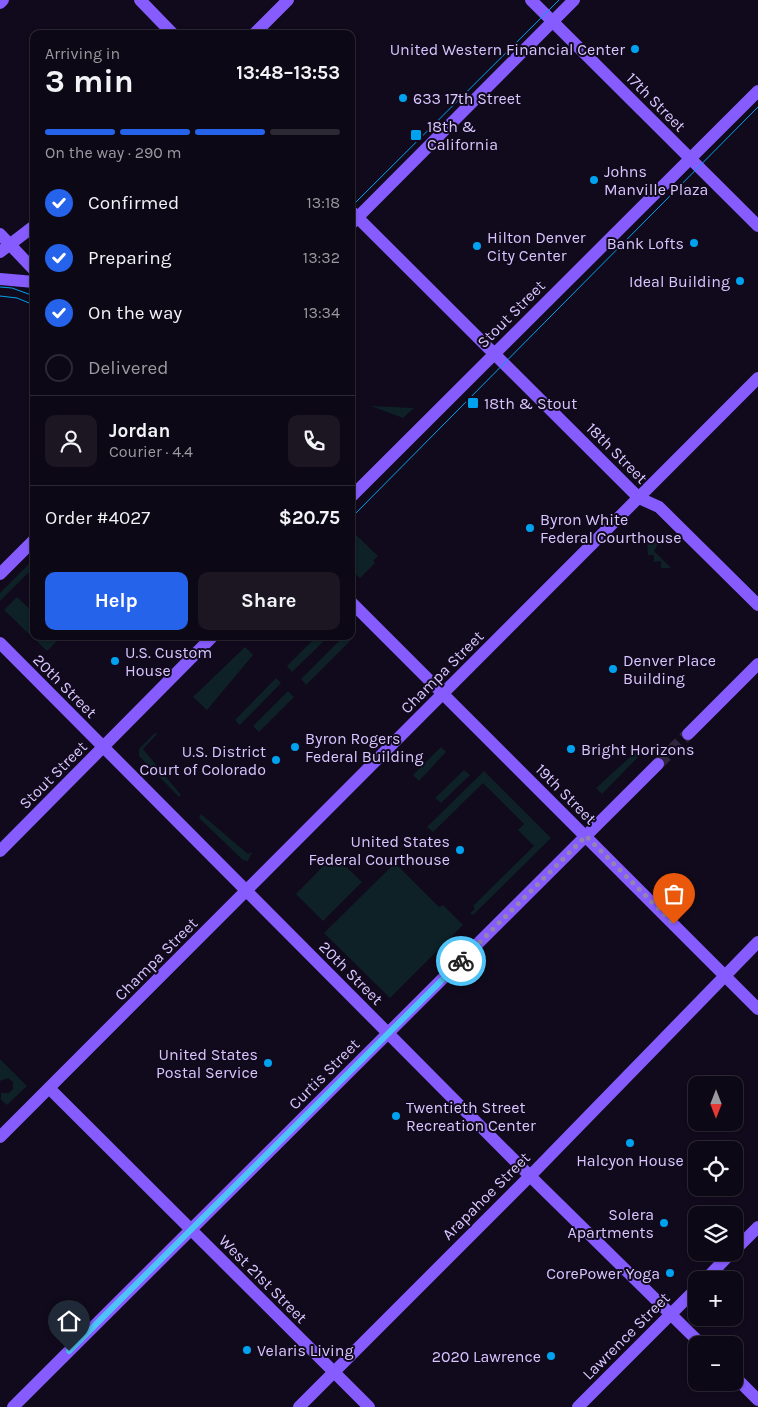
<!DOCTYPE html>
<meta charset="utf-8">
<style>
:root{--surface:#0d0815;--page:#1b1622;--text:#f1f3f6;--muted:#9a9aa0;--line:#2d2934;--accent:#2563eb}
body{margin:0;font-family:Karla,sans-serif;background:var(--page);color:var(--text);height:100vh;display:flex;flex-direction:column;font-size:19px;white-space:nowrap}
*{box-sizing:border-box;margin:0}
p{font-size:16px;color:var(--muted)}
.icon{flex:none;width:28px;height:28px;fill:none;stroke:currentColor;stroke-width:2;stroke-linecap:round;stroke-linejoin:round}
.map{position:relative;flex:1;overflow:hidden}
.details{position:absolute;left:30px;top:30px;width:325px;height:610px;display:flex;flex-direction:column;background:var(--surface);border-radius:10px;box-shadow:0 1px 4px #0004,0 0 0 1px var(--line)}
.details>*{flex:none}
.needle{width:32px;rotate:180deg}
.fabs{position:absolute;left:688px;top:1076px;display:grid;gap:10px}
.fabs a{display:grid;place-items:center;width:55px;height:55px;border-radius:10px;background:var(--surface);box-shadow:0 1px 4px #0004,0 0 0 1px var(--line);font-size:25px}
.pin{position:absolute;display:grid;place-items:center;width:42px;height:42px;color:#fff;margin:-51px -21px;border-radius:50% 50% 50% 0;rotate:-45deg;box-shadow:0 0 5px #0007}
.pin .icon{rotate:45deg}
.courier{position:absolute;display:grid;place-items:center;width:50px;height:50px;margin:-25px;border:4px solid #4fc3f7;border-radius:50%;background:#fff;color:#222;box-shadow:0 1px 6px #0007}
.summary em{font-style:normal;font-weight:700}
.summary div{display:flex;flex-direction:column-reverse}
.summary{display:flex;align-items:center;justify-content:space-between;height:85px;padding:0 15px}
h1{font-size:32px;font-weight:700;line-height:38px}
.bar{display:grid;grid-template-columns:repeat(4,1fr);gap:8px 5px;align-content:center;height:60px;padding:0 15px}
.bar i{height:6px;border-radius:4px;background:var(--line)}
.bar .on{background:var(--accent)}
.bar p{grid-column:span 4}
.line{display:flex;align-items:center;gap:12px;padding:0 15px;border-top:1px solid var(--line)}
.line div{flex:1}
.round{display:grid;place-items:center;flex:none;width:52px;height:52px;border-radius:10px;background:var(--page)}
ol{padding:0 15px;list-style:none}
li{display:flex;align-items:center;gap:15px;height:55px}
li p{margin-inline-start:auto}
li .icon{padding:5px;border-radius:50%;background:var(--accent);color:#fff;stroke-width:4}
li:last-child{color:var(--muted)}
li i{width:28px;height:28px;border:2px solid var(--line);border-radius:50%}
.cta{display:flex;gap:10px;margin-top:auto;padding:10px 15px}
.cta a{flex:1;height:58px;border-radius:10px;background:var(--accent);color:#fff;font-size:20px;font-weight:700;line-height:58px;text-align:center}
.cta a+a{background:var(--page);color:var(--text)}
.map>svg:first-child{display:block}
.green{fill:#0d2126}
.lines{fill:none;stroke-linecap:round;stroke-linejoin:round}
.secondary-tunnel{stroke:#2f263e;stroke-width:12;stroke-dasharray:12 6;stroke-linecap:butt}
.secondary{stroke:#865cff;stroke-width:12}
.tram{stroke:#00a2f0;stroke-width:1}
.done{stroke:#9384b0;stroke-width:5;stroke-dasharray:0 9}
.route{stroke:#4fc3f7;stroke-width:6}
.poi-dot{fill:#00a2f0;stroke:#110a1c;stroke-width:2}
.labels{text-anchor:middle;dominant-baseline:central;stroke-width:4;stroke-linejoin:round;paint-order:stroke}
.poi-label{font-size:16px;fill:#d9c5ff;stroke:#110a1c;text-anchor:start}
.street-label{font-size:16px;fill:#d9c5ff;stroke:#110a1c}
</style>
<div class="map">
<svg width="758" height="1407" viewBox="0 0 758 1407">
<rect width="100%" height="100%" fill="#110a1c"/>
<path class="green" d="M371,406L414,408L403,418Z
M354,533L378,556L373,561L375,563L360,578L351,570V536Z
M647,541H655L658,544L654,551L671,568H661V561L654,562V555H648Z
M34,559V567L0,601V593Z
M17,597L34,613V636H57L60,638L47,651L4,610Z
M317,636H329L292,672L287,666Z
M344,636L353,638L306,685L301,679Z
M245,647L253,655L207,710L193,697Z
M276,678L281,683L240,725L235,720Z
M288,691L294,697L259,732L253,726Z
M155,733L157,734L143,749L181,795L179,797L139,756V749Z
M441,747L446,752L419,781L413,775Z
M640,748L644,751L602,794L596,788Z
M464,770L470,775L441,803L435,798Z
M484,771L551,838L473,915L470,913L475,909L473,906L534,846L518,830L524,824L483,783L433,832L427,827Z
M201,814L248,854L252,852L248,861L243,860L199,818Z
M334,855L362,882L323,921L296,894Z
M395,863L439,907L443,905L463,925L390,998L324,933Z
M0,1059L27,1086L7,1105L1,1100V1093H9L13,1089V1082L8,1078L0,1081Z"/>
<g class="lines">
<path class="secondary-tunnel" d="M658,764L688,734"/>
<path class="secondary" d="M140,0L173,34
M531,0L758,226
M0,3L3,0
M254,34L288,0
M351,211L639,498L659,507L758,605
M352,223L574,0
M0,234L34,270
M0,252L34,226
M0,279L34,282
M351,497L758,91
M0,574L34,540
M351,602L758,1009
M0,643L530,1176L702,1345
M688,734L758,664
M0,851L213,636
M49,1088L369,1407
M0,1137L758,378
M734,1251L758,1227
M705,1280L732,1252
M734,1376L758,1400
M13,1407L658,764
M299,1407L530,1176L758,942
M578,1407L696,1289"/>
<path class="tram" d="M351,207L559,0
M0,287L12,288L34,296
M0,296L17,298L34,305
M351,518L758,107"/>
</g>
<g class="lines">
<path class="done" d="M461,961L586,836L674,924"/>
<path class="route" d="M69,1351L461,961"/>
</g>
<g class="poi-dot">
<circle cx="635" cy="49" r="5"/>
<circle cx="403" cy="98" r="5"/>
<rect x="410" y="129" width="12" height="12" rx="2.5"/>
<circle cx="594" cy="180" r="5"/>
<circle cx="694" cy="243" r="5"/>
<circle cx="477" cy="246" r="5"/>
<circle cx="740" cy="281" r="5"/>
<rect x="467" y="397" width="12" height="12" rx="2.5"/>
<circle cx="530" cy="528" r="5"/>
<circle cx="115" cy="661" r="5"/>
<circle cx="613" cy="669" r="5"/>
<circle cx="295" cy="747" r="5"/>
<circle cx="571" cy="749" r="5"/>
<circle cx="276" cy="760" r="5"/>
<circle cx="460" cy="850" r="5"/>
<circle cx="268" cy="1063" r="5"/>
<circle cx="396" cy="1116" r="5"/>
<circle cx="630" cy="1143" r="5"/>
<circle cx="664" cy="1223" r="5"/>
<circle cx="670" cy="1273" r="5"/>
<circle cx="247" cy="1350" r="5"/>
<circle cx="551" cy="1356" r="5"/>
</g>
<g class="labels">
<g class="poi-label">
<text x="625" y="49" text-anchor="end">United Western Financial Center</text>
<text x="413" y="98">633 17th Street</text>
<text x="427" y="126">18th &amp;<tspan x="427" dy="18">California</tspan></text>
<text x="604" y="171">Johns<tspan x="604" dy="18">Manville Plaza</tspan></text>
<text x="487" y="237">Hilton Denver<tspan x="487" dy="18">City Center</tspan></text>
<text x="684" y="243" text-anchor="end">Bank Lofts</text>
<text x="730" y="281" text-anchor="end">Ideal Building</text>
<text x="484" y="403">18th &amp; Stout</text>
<text x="540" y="519">Byron White<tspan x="540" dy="18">Federal Courthouse</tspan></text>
<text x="125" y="652">U.S. Custom<tspan x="125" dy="18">House</tspan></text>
<text x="623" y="660">Denver Place<tspan x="623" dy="18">Building</tspan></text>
<text x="305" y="738">Byron Rogers<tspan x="305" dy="18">Federal Building</tspan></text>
<text x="581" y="749">Bright Horizons</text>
<text x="266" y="751" text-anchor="end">U.S. District<tspan x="266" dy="18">Court of Colorado</tspan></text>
<text x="450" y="841" text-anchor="end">United States<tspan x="450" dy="18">Federal Courthouse</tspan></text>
<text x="258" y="1054" text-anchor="end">United States<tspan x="258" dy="18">Postal Service</tspan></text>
<text x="406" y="1107">Twentieth Street<tspan x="406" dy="18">Recreation Center</tspan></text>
<text x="630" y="1160" text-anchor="middle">Halcyon House</text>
<text x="654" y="1214" text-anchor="end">Solera<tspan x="654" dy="18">Apartments</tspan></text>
<text x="660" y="1273" text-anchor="end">CorePower Yoga</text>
<text x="257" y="1350">Velaris Living</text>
<text x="541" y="1356" text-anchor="end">2020 Lawrence</text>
</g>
<g class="street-label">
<text transform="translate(656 102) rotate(45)">17th Street</text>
<text transform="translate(511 314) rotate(-45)">Stout Street</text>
<text transform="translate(617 453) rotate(45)">18th Street</text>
<text transform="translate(442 672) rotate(-45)">Champa Street</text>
<text transform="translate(65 686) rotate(45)">20th Street</text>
<text transform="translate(53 775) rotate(-45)">Stout Street</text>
<text transform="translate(566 794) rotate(45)">19th Street</text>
<text transform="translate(156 959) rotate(-45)">Champa Street</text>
<text transform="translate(351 973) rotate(45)">20th Street</text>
<text transform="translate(324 1074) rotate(-45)">Curtis Street</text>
<text transform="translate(486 1196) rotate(-45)">Arapahoe Street</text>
<text transform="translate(263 1279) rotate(45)">West 21st Street</text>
<text transform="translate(626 1336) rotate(-45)">Lawrence Street</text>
</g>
</g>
</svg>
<div class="fabs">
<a><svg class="needle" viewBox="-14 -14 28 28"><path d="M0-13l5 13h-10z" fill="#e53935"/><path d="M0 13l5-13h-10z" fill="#9a9aa0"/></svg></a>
<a><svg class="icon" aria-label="locate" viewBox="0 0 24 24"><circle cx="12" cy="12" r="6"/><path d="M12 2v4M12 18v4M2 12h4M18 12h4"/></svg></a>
<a><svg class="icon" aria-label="layers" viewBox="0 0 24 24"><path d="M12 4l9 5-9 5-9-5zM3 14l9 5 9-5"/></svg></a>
<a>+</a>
<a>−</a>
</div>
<div class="pin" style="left:674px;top:924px;background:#ea580c"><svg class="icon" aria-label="bag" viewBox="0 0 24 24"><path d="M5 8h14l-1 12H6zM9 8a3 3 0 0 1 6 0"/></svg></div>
<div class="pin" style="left:69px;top:1351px;background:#1f2937"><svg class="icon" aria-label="home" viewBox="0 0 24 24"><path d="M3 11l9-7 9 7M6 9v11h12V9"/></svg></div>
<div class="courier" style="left:461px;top:961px"><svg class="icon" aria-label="bike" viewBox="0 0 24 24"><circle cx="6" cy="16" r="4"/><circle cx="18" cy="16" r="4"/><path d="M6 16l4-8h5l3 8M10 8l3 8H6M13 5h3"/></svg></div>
<section class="details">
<div class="summary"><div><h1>3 min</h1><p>Arriving in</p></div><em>13:48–13:53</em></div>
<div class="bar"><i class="on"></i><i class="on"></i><i class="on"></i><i></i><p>On the way · 290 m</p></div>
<ol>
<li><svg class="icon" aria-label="check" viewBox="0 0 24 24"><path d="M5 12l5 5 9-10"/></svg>Confirmed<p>13:18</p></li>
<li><svg class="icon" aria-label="check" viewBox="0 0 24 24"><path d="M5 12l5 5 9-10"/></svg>Preparing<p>13:32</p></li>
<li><svg class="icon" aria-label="check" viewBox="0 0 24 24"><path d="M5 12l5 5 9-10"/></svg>On the way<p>13:34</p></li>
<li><i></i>Delivered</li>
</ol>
<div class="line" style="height:90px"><a class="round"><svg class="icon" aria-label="person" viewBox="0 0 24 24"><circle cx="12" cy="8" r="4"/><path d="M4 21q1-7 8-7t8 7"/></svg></a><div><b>Jordan</b><p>Courier · 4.4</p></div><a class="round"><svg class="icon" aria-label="phone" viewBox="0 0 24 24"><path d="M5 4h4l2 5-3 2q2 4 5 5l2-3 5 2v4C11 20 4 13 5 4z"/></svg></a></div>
<div class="line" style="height:65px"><div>Order #4027</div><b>$20.75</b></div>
<div class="cta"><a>Help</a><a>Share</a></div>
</section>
</div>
